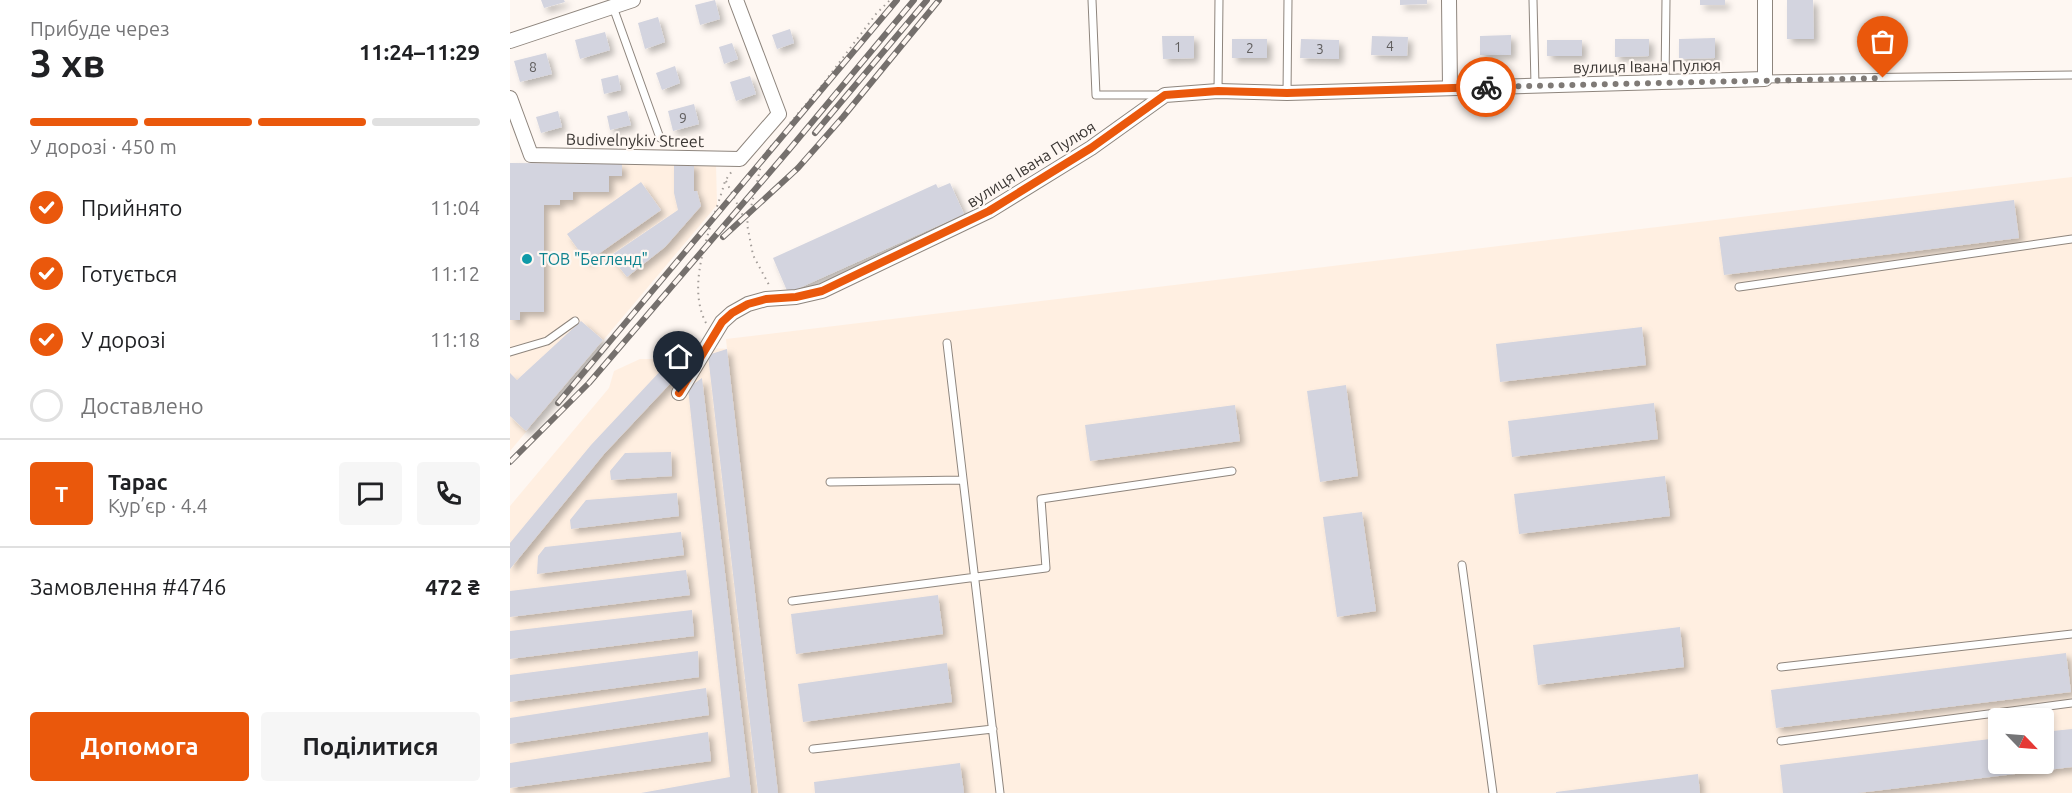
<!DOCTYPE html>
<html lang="uk">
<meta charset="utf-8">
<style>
:root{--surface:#fff;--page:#f6f6f6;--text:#202124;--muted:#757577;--line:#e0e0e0;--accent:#ea580c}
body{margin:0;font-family:Ubuntu,sans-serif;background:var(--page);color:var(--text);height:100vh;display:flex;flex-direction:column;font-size:22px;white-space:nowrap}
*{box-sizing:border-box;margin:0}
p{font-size:20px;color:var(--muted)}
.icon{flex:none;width:33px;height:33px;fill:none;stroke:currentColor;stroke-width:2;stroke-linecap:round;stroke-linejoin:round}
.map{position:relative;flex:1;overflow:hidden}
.details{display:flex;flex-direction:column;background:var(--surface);width:510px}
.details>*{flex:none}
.needle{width:39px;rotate:115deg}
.controls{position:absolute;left:1478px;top:708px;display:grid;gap:12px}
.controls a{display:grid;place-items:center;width:66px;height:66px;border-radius:6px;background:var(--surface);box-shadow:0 3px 9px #0003;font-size:30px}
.pin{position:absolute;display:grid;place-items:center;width:51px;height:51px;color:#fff;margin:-62px -26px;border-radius:50% 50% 50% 0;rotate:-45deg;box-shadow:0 0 6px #0007}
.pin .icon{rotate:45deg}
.courier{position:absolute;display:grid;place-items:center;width:60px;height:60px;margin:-30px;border:4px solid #ea580c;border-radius:50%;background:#fff;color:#222;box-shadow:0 2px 8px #0007}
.overview em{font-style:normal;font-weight:600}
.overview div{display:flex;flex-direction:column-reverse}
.overview{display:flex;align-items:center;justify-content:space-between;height:102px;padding:0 30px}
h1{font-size:39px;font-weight:600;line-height:45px}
.bar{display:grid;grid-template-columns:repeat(4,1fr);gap:9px 6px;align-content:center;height:72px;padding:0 30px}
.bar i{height:8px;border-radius:4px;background:var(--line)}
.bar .active{background:var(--accent)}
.bar p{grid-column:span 4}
.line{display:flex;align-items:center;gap:15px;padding:0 30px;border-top:2px solid var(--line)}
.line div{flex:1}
.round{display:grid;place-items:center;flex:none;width:63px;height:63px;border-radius:6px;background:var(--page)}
ol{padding:0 30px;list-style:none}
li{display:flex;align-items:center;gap:18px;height:66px}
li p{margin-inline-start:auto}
li .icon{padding:6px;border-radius:50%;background:var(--accent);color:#fff;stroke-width:4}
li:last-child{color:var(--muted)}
li i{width:33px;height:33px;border:3px solid var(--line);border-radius:50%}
.primary-button{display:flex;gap:12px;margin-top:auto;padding:12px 30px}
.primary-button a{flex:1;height:69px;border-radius:6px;background:var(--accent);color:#fff;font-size:24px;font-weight:600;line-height:69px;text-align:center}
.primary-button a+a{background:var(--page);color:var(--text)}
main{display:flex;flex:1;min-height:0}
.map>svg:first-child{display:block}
.built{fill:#ffefe1;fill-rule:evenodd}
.building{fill:#d3d4df;filter:url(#shadow)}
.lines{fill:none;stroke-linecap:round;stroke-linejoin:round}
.service-casing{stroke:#8e857d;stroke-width:9}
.minor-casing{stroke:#8e857d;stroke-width:16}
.path{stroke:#a39d99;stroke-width:2;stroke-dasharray:1.5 4.5;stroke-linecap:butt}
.service{stroke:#fff;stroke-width:7}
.minor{stroke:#fff;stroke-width:14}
.rail-casing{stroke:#75706d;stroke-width:6}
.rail{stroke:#fef7f2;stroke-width:4;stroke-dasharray:11;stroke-linecap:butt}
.done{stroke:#7f7a76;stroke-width:6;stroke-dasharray:0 10.8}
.route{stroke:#ea580c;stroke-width:8}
.culture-dot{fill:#0f9aa8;stroke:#fef7f2;stroke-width:2}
.labels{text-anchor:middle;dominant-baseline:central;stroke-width:4.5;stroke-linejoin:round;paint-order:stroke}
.number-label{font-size:14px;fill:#605e5e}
.street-label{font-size:16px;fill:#3a3633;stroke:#fef7f2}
.culture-label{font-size:16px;fill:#0d838f;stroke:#fef7f2;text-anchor:start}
</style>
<main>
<section class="details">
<div class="overview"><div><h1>3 хв</h1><p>Прибуде через</p></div><em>11:24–11:29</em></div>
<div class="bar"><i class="active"></i><i class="active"></i><i class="active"></i><i></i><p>У дорозі · 450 m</p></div>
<ol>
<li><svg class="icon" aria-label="check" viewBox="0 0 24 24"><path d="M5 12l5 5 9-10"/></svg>Прийнято<p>11:04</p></li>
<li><svg class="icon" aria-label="check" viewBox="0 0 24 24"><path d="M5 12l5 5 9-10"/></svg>Готується<p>11:12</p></li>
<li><svg class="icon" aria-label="check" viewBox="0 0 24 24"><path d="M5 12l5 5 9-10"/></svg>У дорозі<p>11:18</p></li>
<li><i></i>Доставлено</li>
</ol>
<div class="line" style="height:108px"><b class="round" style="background:var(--accent);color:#fff">Т</b><div><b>Тарас</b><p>Кур’єр · 4.4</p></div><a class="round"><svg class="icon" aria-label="chat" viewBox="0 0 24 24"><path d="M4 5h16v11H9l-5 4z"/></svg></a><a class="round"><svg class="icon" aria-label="phone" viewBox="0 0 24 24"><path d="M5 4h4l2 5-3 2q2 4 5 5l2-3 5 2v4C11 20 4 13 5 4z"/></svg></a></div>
<div class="line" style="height:78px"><div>Замовлення #4746</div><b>472 ₴</b></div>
<div class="primary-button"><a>Допомога</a><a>Поділитися</a></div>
</section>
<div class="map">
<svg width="1562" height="793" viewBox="0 0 1562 793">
<defs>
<filter id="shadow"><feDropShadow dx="4.5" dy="4.5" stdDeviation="3" flood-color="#0004"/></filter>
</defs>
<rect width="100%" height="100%" fill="#fef7f2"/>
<path class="built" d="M0,163L206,164L207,205L0,451Z
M1562,177V793H0V506L99,388L104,371L130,359H146L159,345L217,349L216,339ZM1488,718H1533V764H1488Z"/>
<path class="building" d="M31,0H54L55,2L34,8Z
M205,0L210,19L190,25L185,5Z
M890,0H917V4L890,5Z
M1190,0H1215V5H1190Z
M1277,0H1303L1304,39H1277Z
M148,17L155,42L135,49L128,23Z
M280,29L284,43L267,49L262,35Z
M95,32L100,50L70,59L65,40Z
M1001,35V55H970V36Z
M652,36H684V58L653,59Z
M862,36L898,37L897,56L861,55Z
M1205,38V58L1169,59V39Z
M722,39H757V58H722Z
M791,39L829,40V59L790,58Z
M1105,39H1139V56L1105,57Z
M1037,40H1072V56H1037Z
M222,43L228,59L214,64L209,47Z
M36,53L42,74L10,82L4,61Z
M165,66L170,83L152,90L146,73Z
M108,75L111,90L94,94L91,79Z
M240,76L246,94L226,101L220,82Z
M184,104L189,124L163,131L158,111Z
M48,111L52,127L31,133L26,117Z
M117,111L121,125L100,130L97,116Z
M0,163L112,164V176H99V192H63V200H50V205H34V312H10V320H0Z
M164,164H184V191H187L191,206L155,247L117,277L100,256L168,210L164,193Z
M131,182L151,210L77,262L57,234Z
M440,183L454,214L278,293L263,258L426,184L428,188Z
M1504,200L1509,238L1214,275L1209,237Z
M71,321L93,340L16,431L0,416V373L7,380Z
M1132,327L1136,365L990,382L986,344Z
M155,349L167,357L164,361L171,372L94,454L0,569V543L81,445L155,366L146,359Z
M217,349L268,793H248L198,355Z
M192,378L241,793H131L220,777L178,388Z
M836,385L848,476L810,482L797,391Z
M1144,403L1148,439L1002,457L998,421Z
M725,405L730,441L580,461L575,425Z
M161,452L162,476L101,480L100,471L115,453Z
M1155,476L1160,516L1009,534L1004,494Z
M167,493L169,516L61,529L60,520L76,500Z
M852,512L866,611L827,617L813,517Z
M171,532L174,555L27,574L28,556L35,547Z
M176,570L180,595L0,617V591Z
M428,595L433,634L286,654L281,614Z
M182,610L184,636L0,659V631Z
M1170,627L1174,667L1028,685L1023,645Z
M188,651L189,677L0,702V675Z
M1556,653L1561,692L1266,728L1261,690Z
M437,663L442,702L293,722L288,684Z
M196,688L199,715L0,744V718Z
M1562,729V767L1348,793H1273L1270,765L1488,738V764H1533V732Z
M198,732L201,761L0,788V763Z
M450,763L454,793H305L304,782Z
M1188,774L1190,793H1046V792Z"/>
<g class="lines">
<g class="service-casing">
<path id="service" d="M582,0L586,95H652
M1023,0L1025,85
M103,7L150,138
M1255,79L1562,75
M1155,83L1156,0
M708,91L709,0
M777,93L778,0
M1229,287L1562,239
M437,343L490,793
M0,352L37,341L65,321
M320,482L453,480
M952,565L983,793
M282,601L536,568L531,499L722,471
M1271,667L1562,634
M1271,741L1562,703
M303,749L483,729"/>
</g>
<g class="minor-casing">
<path id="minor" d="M939,0L940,88
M0,41L123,0
M0,98L21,155L230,159L269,114L226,0
M169,393L212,322L222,313L238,304L256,299L286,297L312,291L479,211L581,148L655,95L708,91L777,93L1255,79V0"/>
</g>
<path class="path" d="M280,123L313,84L366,14L380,0
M253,156L263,144
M253,157L237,224L243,255L259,285
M216,181L237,224
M196,323C174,281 204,222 215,181L222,171"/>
<use href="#service" class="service"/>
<use href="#minor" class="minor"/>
<g class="rail-casing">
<path id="rail" d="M305,133L417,0
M213,237L288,168L333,117L429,0
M48,403L387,0
M0,462L79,383L278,151L404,0"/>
</g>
<use href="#rail" class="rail"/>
</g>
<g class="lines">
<path class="done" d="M976,87L1373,78"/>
<path class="route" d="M169,393L212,322L222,313L238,304L256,299L286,297L312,291L479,211L581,148L655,95L708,91L777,93L976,87"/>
</g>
<circle class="culture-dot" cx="17" cy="259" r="6"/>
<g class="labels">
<g class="number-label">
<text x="880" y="46">4</text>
<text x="668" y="47">1</text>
<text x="740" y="48">2</text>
<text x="810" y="49">3</text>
<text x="23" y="67">8</text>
<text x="173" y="118">9</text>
</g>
<g class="street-label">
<text transform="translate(1137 66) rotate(-1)">вулиця Івана Пулюя</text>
<text transform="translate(125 140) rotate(1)">Budivelnykiv Street</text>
<text transform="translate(521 164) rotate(-32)">вулиця Івана Пулюя</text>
</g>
<g class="culture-label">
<text x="29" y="259">ТОВ "Бегленд"</text>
</g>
</g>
</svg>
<div class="controls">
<a><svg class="needle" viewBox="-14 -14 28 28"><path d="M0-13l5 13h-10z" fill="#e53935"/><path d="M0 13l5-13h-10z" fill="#757577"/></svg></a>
</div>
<div class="pin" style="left:1373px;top:78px;background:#ea580c"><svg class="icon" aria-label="bag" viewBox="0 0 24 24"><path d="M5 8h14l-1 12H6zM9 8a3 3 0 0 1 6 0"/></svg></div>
<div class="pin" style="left:169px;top:393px;background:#1f2937"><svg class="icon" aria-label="home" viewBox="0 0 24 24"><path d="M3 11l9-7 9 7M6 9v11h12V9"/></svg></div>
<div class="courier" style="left:976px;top:87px"><svg class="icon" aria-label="bike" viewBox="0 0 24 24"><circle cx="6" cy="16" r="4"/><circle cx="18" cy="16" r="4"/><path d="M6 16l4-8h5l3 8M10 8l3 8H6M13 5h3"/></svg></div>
</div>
</main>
